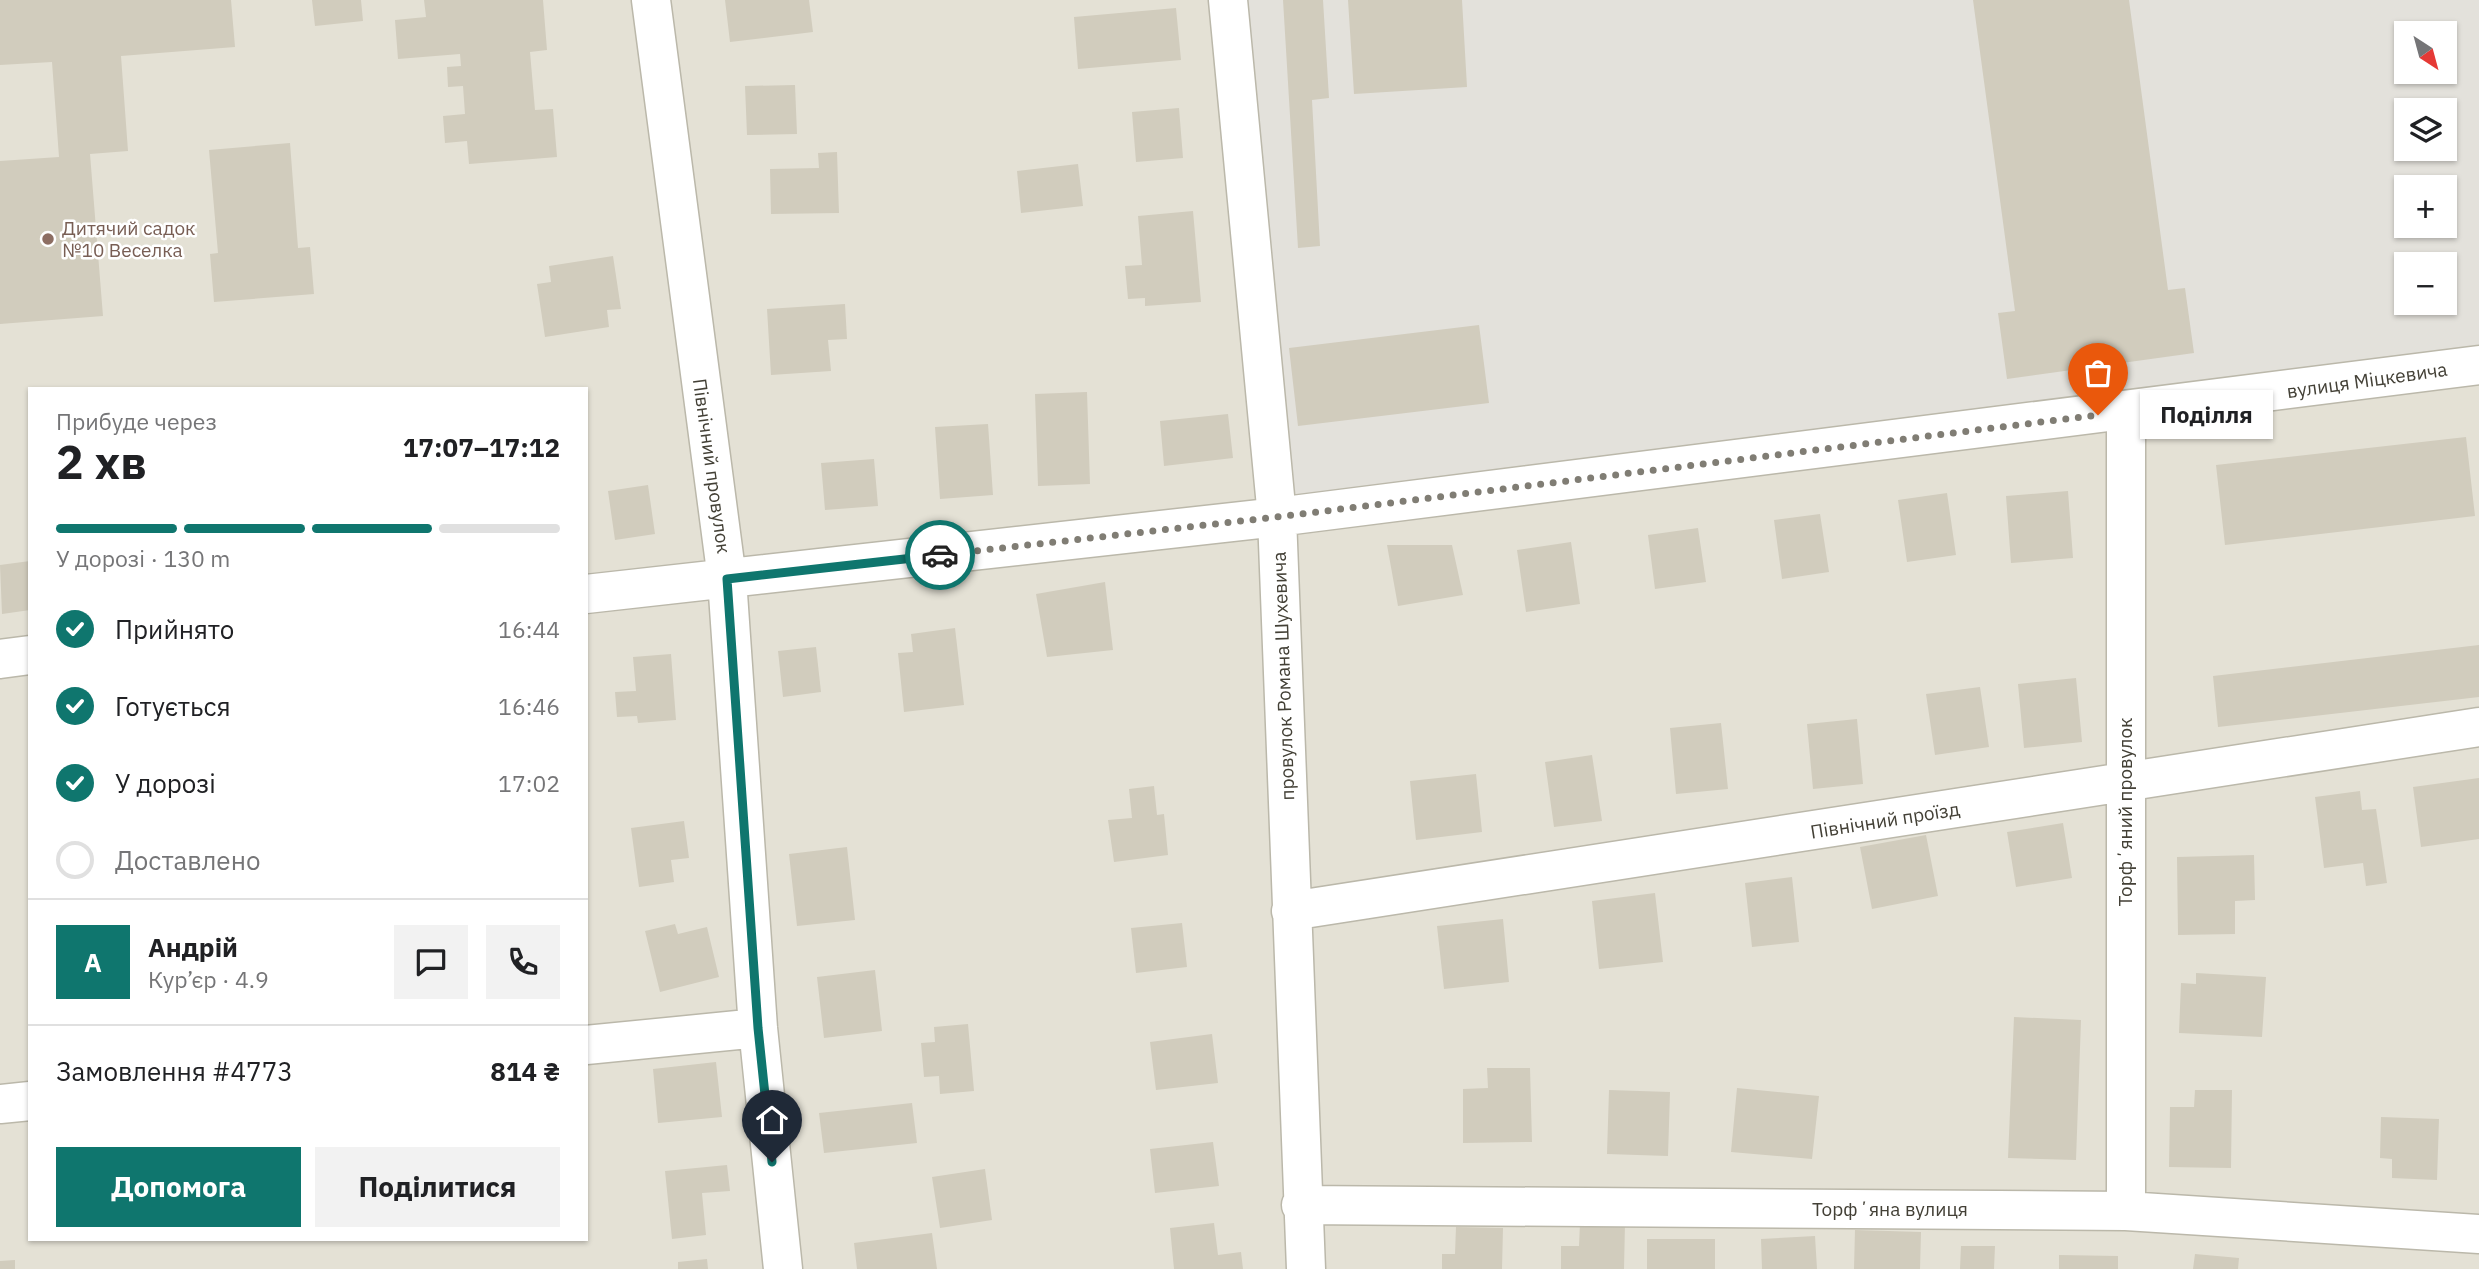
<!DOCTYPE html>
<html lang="uk">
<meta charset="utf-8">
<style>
:root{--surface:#fff;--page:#f2f2f2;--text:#202124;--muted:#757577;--line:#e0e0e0;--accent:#0f766e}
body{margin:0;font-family:"IBM Plex Sans",sans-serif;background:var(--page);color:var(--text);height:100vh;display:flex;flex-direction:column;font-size:26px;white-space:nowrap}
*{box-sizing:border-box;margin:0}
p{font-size:23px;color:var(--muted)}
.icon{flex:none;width:38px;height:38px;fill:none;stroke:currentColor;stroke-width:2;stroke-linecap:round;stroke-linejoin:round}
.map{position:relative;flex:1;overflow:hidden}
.side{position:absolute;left:28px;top:387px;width:560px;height:854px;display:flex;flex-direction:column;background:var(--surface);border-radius:0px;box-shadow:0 2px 5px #0004}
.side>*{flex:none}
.needle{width:46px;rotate:144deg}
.buttons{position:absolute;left:2394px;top:21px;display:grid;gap:14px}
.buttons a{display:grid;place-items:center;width:63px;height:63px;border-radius:0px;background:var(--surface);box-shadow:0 2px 5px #0004;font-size:35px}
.pin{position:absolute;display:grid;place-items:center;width:60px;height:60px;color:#fff;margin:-72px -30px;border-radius:50% 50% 50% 0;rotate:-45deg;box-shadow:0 0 7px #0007}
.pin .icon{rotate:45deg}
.courier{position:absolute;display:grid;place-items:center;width:70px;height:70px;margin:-35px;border:5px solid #0f766e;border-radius:50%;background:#fff;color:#222;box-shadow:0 2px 9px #0007}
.bubble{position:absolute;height:49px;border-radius:0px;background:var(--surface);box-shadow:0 2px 5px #0004;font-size:23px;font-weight:800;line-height:49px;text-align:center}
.overview em{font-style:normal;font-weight:800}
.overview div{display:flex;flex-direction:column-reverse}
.overview{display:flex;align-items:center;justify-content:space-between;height:119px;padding:0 28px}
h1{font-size:46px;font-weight:800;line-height:52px}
.bar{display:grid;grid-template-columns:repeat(4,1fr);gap:10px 7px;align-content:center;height:84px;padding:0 28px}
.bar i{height:9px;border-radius:5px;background:var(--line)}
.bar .on{background:var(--accent)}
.bar p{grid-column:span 4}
.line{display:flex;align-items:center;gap:18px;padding:0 28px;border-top:2px solid var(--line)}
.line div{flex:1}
.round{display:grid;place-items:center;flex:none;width:74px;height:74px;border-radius:0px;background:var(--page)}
ol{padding:0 28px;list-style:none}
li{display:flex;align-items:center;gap:21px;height:77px}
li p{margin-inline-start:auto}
li .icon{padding:7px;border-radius:50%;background:var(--accent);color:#fff;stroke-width:4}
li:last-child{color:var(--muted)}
li i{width:38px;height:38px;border:4px solid var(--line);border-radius:50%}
.cta{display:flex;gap:14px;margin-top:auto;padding:14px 28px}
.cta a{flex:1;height:80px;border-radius:0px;background:var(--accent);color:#fff;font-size:28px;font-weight:800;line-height:80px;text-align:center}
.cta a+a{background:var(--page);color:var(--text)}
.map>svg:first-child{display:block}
.residential{fill:#e4e1d5;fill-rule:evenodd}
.industrial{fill:#e3e1db;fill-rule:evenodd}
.building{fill:#d1ccbd}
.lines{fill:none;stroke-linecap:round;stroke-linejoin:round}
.minor-casing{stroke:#bbb8aa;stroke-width:41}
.minor{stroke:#fff;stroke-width:38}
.done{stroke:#807d74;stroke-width:7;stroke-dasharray:0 12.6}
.route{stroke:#0f766e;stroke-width:9}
.education-dot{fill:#8d6e63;stroke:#fff;stroke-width:2.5}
.labels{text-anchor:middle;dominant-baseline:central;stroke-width:5;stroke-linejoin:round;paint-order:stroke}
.education-label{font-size:19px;fill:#785e54;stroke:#fff;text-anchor:start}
.street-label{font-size:19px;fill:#434036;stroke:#fff}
</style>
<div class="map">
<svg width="2479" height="1269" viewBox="0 0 2479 1269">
<rect width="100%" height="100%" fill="#f1efe6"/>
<path class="residential" d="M0,0H1231L2479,360V1269H0ZM30,388H586V1239H30Z"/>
<path class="industrial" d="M1231,0H2479V360L1277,510ZM2406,33H2445V72H2406ZM2406,110H2445V149H2406ZM2406,187H2445V226H2406ZM2406,264H2445V303H2406Z"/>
<path class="building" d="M0,0H231L235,47L121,56L128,151L90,154L103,316L0,324V161L59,157L52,62L0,65Z
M312,0H361L363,21L315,26Z
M424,0H543L547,50L530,52L535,110L553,109L557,157L469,164L467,141L445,143L443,116L465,114L463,86L448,87L447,67L461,66L460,54L398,59L395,20L426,17Z
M725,0H809L813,32L730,42Z
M1283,0H1323L1329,98L1312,100L1320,246L1298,248Z
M1348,0H1462L1467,87L1354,94Z
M1973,0H2129L2168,290L2185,288L2194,353L2007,379L1998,313L2015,311Z
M1176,8L1181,60L1078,69L1074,17Z
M795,85L797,134L747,135L745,86Z
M1179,108L1183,158L1136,162L1132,112Z
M290,143L298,248L310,247L314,294L214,302L210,254L218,253L209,150Z
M837,152L839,213L771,214L770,169L819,168L818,153Z
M1078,164L1083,206L1021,213L1017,171Z
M1193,211L1201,302L1145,306V298L1128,299L1125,266L1142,265L1138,216Z
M613,256L621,309L607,310L609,327L545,337L537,284L551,282L549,266Z
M845,304L847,339L828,340L831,371L771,375L767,309Z
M1479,325L1489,403L1298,426L1289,348Z
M1087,392L1090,484L1038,486L1035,394Z
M1228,414L1233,458L1164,466L1160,421Z
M988,424L993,495L940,499L935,427Z
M2466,437L2475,516L2225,545L2216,465Z
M874,459L878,506L825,510L821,463Z
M648,485L655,534L615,540L608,491Z
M2068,491L2073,558L2011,563L2006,496Z
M1947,493L1956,555L1907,562L1898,500Z
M1820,514L1829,572L1782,579L1774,520Z
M1698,528L1706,582L1655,589L1648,535Z
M1571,542L1580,604L1526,612L1517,550Z
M1387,545H1452L1463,595L1398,606Z
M30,561V610L2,614L0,565Z
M1105,582L1113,650L1047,657L1036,594Z
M955,628L964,705L904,712L898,653L913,652L911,634Z
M2479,645V697L2218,727L2213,676Z
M816,647L821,692L783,697L778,651Z
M671,654L676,720L638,723L637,716L617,717L615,692L636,691L633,657Z
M2076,678L2082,742L2024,748L2018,684Z
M1980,687L1989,747L1935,755L1926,694Z
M1857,719L1863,784L1813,789L1807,724Z
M1721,723L1728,789L1676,794L1670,728Z
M1592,755L1602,821L1554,827L1545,762Z
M1476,774L1482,832L1416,840L1410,781Z
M2479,778V839L2421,847L2413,787Z
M1154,786L1157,815L1164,814L1168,855L1114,862L1108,820L1132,818L1129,789Z
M2360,791L2362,810L2376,809L2387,883L2366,886L2363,863L2324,868L2315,797Z
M684,821L689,858L671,860L674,882L639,887L631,828Z
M2063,823L2072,878L2016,887L2007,832Z
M1926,835L1938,896L1872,909L1860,847Z
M847,847L855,920L797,926L789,854Z
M2254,855L2255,900L2235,901V934L2178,935L2177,857Z
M1792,877L1799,942L1752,947L1745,883Z
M1655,893L1663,962L1599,969L1592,901Z
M1503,919L1509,982L1444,989L1437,926Z
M1182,923L1187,967L1136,973L1131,928Z
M675,924L678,934L707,927L719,977L660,992L645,931Z
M875,970L882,1031L824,1038L817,977Z
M2196,973L2266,977L2262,1037L2179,1033L2181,983L2196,984Z
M2014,1017L2081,1020L2076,1160L2008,1158Z
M968,1024L974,1091L940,1094L939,1076L924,1077L921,1043L935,1042L934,1027Z
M1212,1034L1218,1083L1156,1090L1150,1042Z
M716,1062L722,1117L658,1123L653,1069Z
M1487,1068H1530L1532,1142L1463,1143V1089L1488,1088Z
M1737,1088L1819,1096L1812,1159L1731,1152Z
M1609,1090L1670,1092L1668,1156L1607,1154Z
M2195,1090H2232L2231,1168L2169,1167L2170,1107H2194Z
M912,1103L917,1143L824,1153L819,1113Z
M2381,1117L2439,1119L2437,1180L2392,1178V1159L2380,1158Z
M1213,1142L1219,1186L1155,1193L1150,1149Z
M727,1165L730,1191L702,1193L706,1235L672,1239L665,1171Z
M985,1169L992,1220L940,1228L932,1177Z
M1214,1223L1218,1255L1241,1252L1243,1269H1174L1170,1228Z
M1580,1223H1625L1624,1269H1561V1246H1579Z
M1456,1227L1503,1228L1502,1269H1442V1254H1455Z
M1855,1230L1921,1232L1920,1269H1854Z
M932,1233L937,1269H857L854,1243Z
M1815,1236L1817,1269H1762L1761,1239Z
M1647,1239H1715V1269H1647Z
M1961,1246H1995L1994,1269H1960Z
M2195,1254L2239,1258L2238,1269H2193Z
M2059,1255L2118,1256V1269H2059Z
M707,1259L708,1269H678V1262Z
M15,1260V1269H0V1261Z"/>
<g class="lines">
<g class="minor-casing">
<path id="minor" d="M651,0L727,579L758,1028L783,1269
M1228,0L1277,517L1306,1269
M586,594L1277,517L2479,365
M0,659L30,655
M1291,911L2479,727
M586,1045L758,1028
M0,1104L30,1101
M1301,1205L2126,1211L2479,1234
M2126,1211V412"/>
</g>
<use href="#minor" class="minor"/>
</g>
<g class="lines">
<path class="done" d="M940,555L1277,517L2098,415"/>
<path class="route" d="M772,1162L758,1028L727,579L940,555"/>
</g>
<circle class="education-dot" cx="48" cy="239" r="7"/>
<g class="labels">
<g class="education-label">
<text x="62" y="228">Дитячий садок<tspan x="62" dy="22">№10 Веселка</tspan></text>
</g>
<g class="street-label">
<text transform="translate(2367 380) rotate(-8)">вулиця Міцкевича</text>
<text transform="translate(712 466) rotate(82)">Північний провулок</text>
<text transform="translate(1283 676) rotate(-92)">провулок Романа Шухевича</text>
<text transform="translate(2125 812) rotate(-90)">Торфʼяний провулок</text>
<text transform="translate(1885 820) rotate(-9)">Північний проїзд</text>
<text x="1890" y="1209">Торфʼяна вулиця</text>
</g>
</g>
</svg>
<div class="buttons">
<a><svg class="needle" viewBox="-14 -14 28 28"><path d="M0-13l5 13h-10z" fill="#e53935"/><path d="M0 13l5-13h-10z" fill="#757577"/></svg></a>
<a><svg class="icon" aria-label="layers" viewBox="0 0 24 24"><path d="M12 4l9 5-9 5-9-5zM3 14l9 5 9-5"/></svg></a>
<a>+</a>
<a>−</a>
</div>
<div class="pin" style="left:2098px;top:415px;background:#ea580c"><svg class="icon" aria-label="bag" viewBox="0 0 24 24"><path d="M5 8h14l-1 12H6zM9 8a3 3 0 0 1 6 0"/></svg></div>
<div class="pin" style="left:772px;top:1162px;background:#1f2937"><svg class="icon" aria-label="home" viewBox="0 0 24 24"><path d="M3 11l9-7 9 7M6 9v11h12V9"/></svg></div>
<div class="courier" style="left:940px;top:555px"><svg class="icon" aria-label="car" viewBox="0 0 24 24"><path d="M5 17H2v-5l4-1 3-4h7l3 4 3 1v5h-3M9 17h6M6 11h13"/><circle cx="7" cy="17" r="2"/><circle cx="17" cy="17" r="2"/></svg></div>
<div class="bubble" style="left:2140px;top:390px;width:133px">Поділля</div>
<section class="side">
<div class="overview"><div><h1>2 хв</h1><p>Прибуде через</p></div><em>17:07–17:12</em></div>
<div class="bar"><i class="on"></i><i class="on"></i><i class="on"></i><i></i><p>У дорозі · 130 m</p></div>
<ol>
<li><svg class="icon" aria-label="check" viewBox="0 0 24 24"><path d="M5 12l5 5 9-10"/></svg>Прийнято<p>16:44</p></li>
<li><svg class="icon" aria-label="check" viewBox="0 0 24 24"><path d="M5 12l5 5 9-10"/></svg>Готується<p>16:46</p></li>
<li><svg class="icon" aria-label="check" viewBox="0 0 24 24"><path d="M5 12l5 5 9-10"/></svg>У дорозі<p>17:02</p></li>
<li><i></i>Доставлено</li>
</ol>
<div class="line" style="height:126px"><b class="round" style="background:var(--accent);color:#fff">А</b><div><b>Андрій</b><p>Кур’єр · 4.9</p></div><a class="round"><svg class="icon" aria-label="chat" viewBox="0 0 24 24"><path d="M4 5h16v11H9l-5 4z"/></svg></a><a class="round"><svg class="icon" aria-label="phone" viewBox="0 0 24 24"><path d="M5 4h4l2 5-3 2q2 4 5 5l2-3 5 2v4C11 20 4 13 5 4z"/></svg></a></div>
<div class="line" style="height:91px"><div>Замовлення #4773</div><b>814 ₴</b></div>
<div class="cta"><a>Допомога</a><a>Поділитися</a></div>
</section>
</div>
